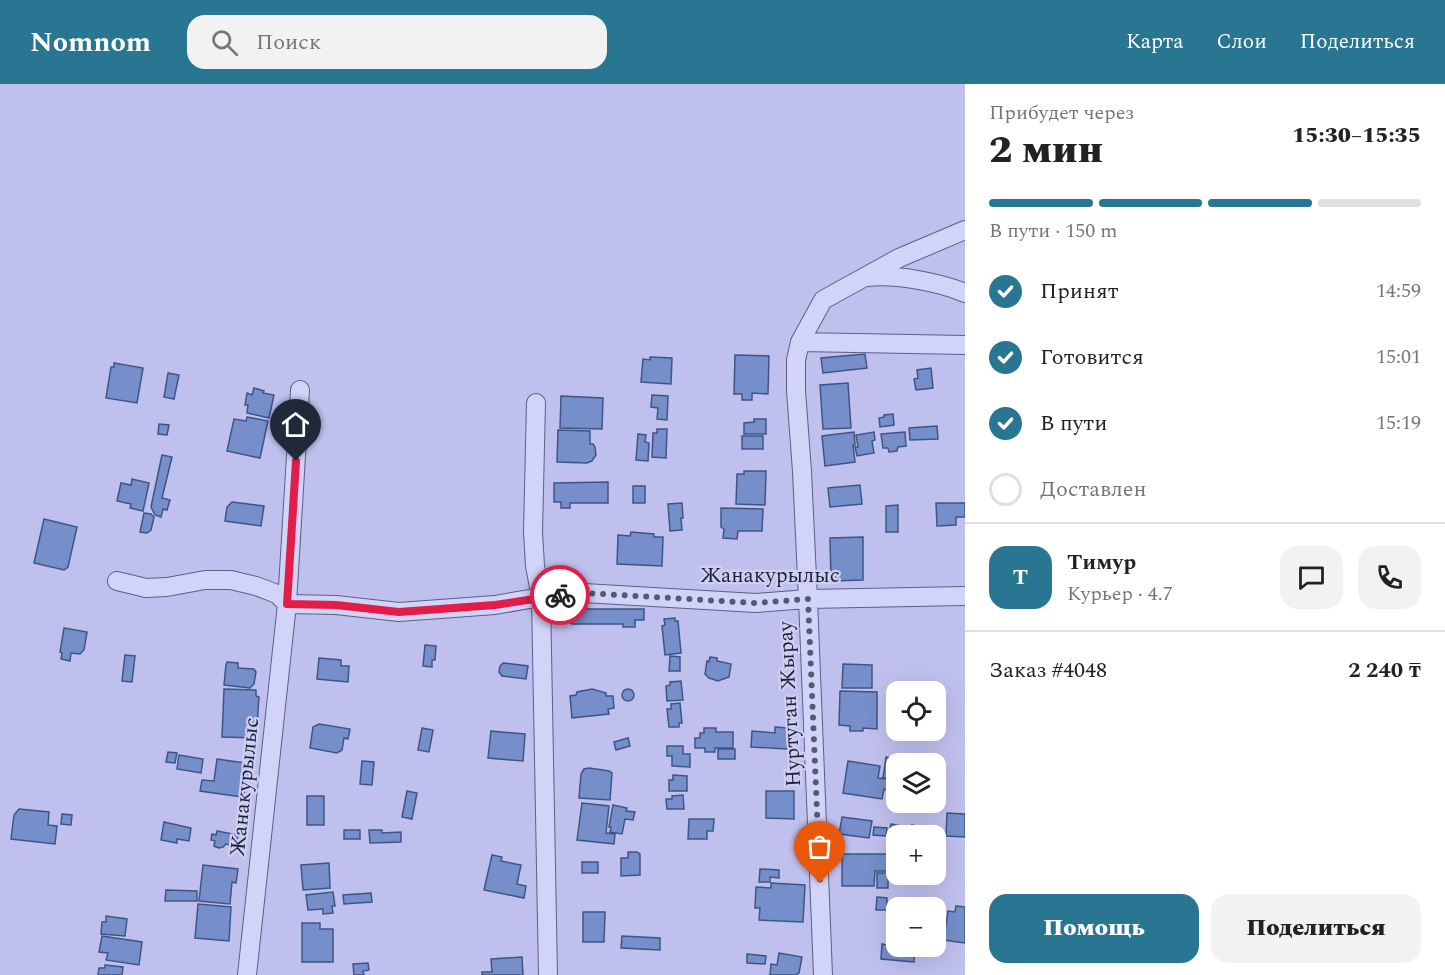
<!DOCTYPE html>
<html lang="ru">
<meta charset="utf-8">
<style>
:root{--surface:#fff;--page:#f2f2f2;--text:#222;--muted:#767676;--line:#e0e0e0;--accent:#297693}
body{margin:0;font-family:Spectral,serif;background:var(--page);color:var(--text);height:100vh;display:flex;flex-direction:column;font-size:22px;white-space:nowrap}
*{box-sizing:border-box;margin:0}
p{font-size:20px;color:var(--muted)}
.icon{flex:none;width:33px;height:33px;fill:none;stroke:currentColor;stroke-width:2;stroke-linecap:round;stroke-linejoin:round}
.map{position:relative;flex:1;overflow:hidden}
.details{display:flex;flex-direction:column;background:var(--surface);width:480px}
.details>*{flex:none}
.controls{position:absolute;left:886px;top:597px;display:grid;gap:12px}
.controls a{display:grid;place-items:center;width:60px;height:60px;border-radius:12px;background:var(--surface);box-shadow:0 6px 24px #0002;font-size:30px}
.pin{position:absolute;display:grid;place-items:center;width:51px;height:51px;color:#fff;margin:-62px -26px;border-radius:50% 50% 50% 0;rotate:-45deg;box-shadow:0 0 6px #0007}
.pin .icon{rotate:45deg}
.courier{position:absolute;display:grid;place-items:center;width:60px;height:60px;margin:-30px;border:4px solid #e11d48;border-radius:50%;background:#fff;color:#222;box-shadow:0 2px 8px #0007}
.headline em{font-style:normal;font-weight:800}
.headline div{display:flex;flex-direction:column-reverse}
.headline{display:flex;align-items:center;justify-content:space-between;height:102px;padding:0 24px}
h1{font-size:39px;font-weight:800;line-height:45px}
.bar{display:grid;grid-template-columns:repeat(4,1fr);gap:9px 6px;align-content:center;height:72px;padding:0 24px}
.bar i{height:8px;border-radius:4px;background:var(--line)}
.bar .selected{background:var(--accent)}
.bar p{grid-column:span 4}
.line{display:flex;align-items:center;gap:15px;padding:0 24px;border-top:2px solid var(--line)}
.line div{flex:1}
.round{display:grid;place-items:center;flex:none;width:63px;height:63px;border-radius:18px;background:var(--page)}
ol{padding:0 24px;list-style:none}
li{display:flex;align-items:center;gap:18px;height:66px}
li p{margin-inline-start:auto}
li .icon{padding:6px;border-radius:50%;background:var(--accent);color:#fff;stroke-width:4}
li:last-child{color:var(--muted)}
li i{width:33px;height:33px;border:3px solid var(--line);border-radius:50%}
.primary-button{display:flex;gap:12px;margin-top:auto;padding:12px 24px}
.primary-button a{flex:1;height:69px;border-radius:18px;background:var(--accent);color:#fff;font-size:24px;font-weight:800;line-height:69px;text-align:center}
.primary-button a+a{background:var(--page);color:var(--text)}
header{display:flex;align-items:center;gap:36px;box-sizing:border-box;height:84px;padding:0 30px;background:var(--accent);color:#fff}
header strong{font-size:28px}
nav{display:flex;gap:33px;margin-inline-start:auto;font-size:21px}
.search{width:420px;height:54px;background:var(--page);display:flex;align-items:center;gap:15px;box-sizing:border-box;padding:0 21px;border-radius:18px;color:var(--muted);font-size:22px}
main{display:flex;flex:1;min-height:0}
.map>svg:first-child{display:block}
.building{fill:#768fca;stroke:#3e5584;stroke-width:1.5}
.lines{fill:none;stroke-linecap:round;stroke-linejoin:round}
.minor-casing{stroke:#586185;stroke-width:20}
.minor{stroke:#d2d3f8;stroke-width:18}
.done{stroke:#555975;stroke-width:6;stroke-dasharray:0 10.8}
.route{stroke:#e11d48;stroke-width:8}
.labels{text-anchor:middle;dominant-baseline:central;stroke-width:4.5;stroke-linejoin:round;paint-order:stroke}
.street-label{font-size:21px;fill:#1c2235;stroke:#cfcff4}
</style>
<header>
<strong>Nomnom</strong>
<div class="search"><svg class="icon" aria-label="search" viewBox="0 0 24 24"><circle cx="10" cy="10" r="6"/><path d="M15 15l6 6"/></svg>Поиск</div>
<nav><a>Карта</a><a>Слои</a><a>Поделиться</a></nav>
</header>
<main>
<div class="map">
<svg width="965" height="891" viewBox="0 0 965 891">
<rect width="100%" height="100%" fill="#bfc0ed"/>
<path class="building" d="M865,270L867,284L823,289L821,274Z
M735,271L769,272L768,310L752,309V316H742V310H734Z
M650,273L672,274L671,300L641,298L643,275L650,276Z
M114,279L143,284L137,319L106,314L111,283H114Z
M931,284L933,304L916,306L914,295L918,294L917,286Z
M168,289L179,291L174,315L164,313Z
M848,299L851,344L823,345L820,301Z
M254,304L264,307L263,309L274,311L269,334L247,329L248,321H245L247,309L252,311Z
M652,311L668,312L667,336L657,335L658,324L651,323Z
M561,312L603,314L602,345L560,344Z
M893,330L894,341L880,343L879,334L884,333V331Z
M247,333L268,337L260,374L227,367L234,335L246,337Z
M754,335H766V350H744V339L754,338Z
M159,340L169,341L167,351L158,350Z
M937,342L938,355L910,356L909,344Z
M657,345H667L666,374L652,373L653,349H657Z
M558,346L590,347V360H593L595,363L596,371L592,377L587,379L557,378Z
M854,348L855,361H853L855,378L825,382L822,352Z
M874,348L875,356L872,357L874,369L857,372L855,363H858L856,351Z
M905,348L906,362L898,363L897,367L889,368L888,364H883L881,350Z
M638,350L646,351L645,358L649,359L648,377L636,376Z
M742,352H763V365H742Z
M162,371L172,373L162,414L170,416L167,426L163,425L161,433L155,431L151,423Z
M744,387H766L765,421L736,420L737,390H744Z
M132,395L149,399L143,427L130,424L131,420L117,417L121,399L131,401Z
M608,398V419H570V424H561V418H554V399Z
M860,401L862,420L830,423L828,404Z
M633,402H645V419H633Z
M232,418L264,422L261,442L225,437L227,423Z
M682,419L683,434H681L682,446L670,447L668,420Z
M936,419H965V433H956V441L937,442Z
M898,421V448H886V422Z
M721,424L763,425L762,447H738L737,455L723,454L724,445L721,443Z
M144,429L151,430L154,433L151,446L147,449L140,448Z
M44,435L77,443L68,483L64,486L34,479Z
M631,448L654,450V453H663L662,482L617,480L618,451L630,452Z
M863,453V496L831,497L830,454Z
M568,525H644V536H635V543H623V540H572L567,536Z
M675,534V537H678L681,569L665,571L662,542L665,541L664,535Z
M64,544L87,548L84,566L80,570L71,569L70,577L61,575L62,569L60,568Z
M425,561L436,562L435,576H432V583L423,582Z
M125,571L135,572L132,598L122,597Z
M670,572L680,573V587H669Z
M710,573L717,574V577L731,580L729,593L718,597L709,594L705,590L707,577L709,578Z
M319,574L341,576V582H349L348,598L317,595Z
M227,578L238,579V584L254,585L256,588L254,600L250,604L224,601L226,581Z
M503,579L528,582L526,595L502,592L499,588L500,582Z
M843,580L872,581V604H842Z
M681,597L683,616L667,617L666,602L670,601V598Z
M622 611a6 6 0 1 1 12 0a6 6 0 1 1-12 0Z
M224,605L256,606V612L259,613L256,654L222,653Z
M592,605L606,609V612H613L614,624L608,625L609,630L572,634L570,612L576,611L577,608Z
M840,607L877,608V645L863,644V647H850V642L839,641Z
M680,619L682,639H679V643H669L667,625H671V620Z
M319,640L350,645L348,655L344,654L342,666L337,669L310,664L313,643Z
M775,643L788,644L787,665L751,663L752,647L775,649Z
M422,644L433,646L429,668L418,666Z
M704,644H716V648H733V664H715V668H705V664H695V654H700V649H704Z
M491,647L525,650L523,677L488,674Z
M628,654L630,662L616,666L614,658Z
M667,662H683V670H690V683L672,682V672H667Z
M718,665H735V675H718Z
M168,668L177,669L175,679L166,678Z
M179,671L203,675L201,689L177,685Z
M886,673L926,680H897V696L883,694Z
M217,675L245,679L249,682L244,710L242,713L200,707L202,696L214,697Z
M362,677L374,678L372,701L360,700Z
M848,677L880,682L878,694L889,695L887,706L884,705L882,715L843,709Z
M589,684L609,687L612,689L610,716L579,714L581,690L584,685Z
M673,691L687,692V707H669V696H673Z
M407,707L417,709L412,735L402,733Z
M766,707H794V735L766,734Z
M683,711L684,725H667L666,715H672V712Z
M307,712H324V741H307Z
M582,719L609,722L606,749L615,750L614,760L577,756Z
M613,721L627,724L626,727L635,728L633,736L625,735L622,750L610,748L611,743H609Z
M19,725L49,728L48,741L57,742L55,760L11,755L14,731Z
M947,729L965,730V753L946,752Z
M62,730L72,731L71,741L61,740Z
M842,733L872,737L869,754L839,750Z
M689,735H714L713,747H707V755H688Z
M164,738L191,744L189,757L177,755V759L161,756Z
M891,740L912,744V741L921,743V746L926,747L925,752H897V753L889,751Z
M874,743L887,744L886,752L873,751Z
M344,746H360V755H344Z
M369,746H382V749L401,748V758L370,759Z
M217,747L238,751L236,762L226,760L223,763L219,764L216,763L214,762L215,757L211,756L212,750L216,751Z
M628,768H637L640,770V791L621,792V774H628Z
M842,770H888V787H875L874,802H842Z
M492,771L502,773L501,777L521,781L517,800L526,802L524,814L484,806Z
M582,778H598V789H582Z
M329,779L330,804L303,806L301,781Z
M203,781L238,785L236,799L232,798L230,820L199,817Z
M760,785L779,786V794L770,793V798H759Z
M877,789H888V804H877Z
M771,799L805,801L803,838L759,836L760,824H755L756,803L771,804Z
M166,806L197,807V817H165Z
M333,808L335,822H332L333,829L323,830V825L308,826L306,811Z
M371,809L372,818L344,820L343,811Z
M877,813L887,814V826H876Z
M198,820L231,823L229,857L195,854Z
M956,822L965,823V859L944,856L948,827L955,828Z
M583,828H605L604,858H583Z
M106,832L127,835L125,852L101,850L102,838H106Z
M302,839H320V845H333V878H302Z
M889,844H897V862H915L914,878L881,875L882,860L887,861Z
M102,852L142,858L139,881L106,876L108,869L99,868Z
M622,852L660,854V866L621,864Z
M779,869L802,873L799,889L796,891H770L771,880L777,881Z
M747,870L766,872L765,880L747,879Z
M522,873L523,891H482V888H492L491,875Z
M368,879L369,886L363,887L364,891H354L353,880Z
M105,881L123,883L122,891H98L99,884H105Z"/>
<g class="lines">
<g class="minor-casing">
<path id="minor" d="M867,193C895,190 939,198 965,209
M800,258L965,261
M536,319L533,448L535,482L541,513L548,891
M117,497L146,504L167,503L205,496H231L256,502L277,510L287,520L336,521L399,528L495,521L541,513L584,509L756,519L808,515L965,512
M247,891L287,520L300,306
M823,891L808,515L802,387L796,307V276L800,258L823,216L899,174L965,146"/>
</g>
<use href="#minor" class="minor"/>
</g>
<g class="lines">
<path class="done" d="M560,511L584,509L756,519L808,515L820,799"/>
<path class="route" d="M296,377L287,520L336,521L399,528L495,521L560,511"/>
</g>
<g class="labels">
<g class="street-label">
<text x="770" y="492">Жанакурылыс</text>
<text transform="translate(790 620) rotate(-93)">Нуртуган Жырау</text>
<text transform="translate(245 703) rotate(-84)">Жанакурылыс</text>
</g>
</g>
</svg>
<div class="controls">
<a><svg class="icon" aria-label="locate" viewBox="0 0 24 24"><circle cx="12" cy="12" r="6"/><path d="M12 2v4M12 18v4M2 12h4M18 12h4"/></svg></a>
<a><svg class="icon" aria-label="layers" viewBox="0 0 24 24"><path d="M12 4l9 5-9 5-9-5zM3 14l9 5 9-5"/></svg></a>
<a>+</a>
<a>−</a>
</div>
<div class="pin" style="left:820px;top:799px;background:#ea580c"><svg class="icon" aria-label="bag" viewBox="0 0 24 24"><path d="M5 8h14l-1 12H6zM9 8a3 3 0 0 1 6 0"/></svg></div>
<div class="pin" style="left:296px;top:377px;background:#1f2937"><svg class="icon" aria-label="home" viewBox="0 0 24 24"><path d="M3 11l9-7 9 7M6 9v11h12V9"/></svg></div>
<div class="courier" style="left:560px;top:511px"><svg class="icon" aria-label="bike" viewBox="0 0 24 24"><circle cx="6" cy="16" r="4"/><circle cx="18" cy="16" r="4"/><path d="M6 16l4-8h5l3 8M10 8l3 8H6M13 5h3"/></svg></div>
</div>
<section class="details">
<div class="headline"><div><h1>2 мин</h1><p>Прибудет через</p></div><em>15:30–15:35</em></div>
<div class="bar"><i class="selected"></i><i class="selected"></i><i class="selected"></i><i></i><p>В пути · 150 m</p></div>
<ol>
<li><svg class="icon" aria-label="check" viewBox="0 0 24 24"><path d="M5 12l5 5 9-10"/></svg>Принят<p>14:59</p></li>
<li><svg class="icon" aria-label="check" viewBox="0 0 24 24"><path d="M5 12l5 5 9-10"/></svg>Готовится<p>15:01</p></li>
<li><svg class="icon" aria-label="check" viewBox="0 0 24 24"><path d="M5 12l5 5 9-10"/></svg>В пути<p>15:19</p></li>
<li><i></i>Доставлен</li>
</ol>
<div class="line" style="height:108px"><b class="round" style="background:var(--accent);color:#fff">Т</b><div><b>Тимур</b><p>Курьер · 4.7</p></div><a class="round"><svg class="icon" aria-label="chat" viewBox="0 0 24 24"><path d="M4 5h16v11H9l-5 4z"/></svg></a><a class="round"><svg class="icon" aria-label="phone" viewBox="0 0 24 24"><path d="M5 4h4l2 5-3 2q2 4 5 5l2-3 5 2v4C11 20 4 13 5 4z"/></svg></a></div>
<div class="line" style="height:78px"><div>Заказ #4048</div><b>2 240 ₸</b></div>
<div class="primary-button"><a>Помощь</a><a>Поделиться</a></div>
</section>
</main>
